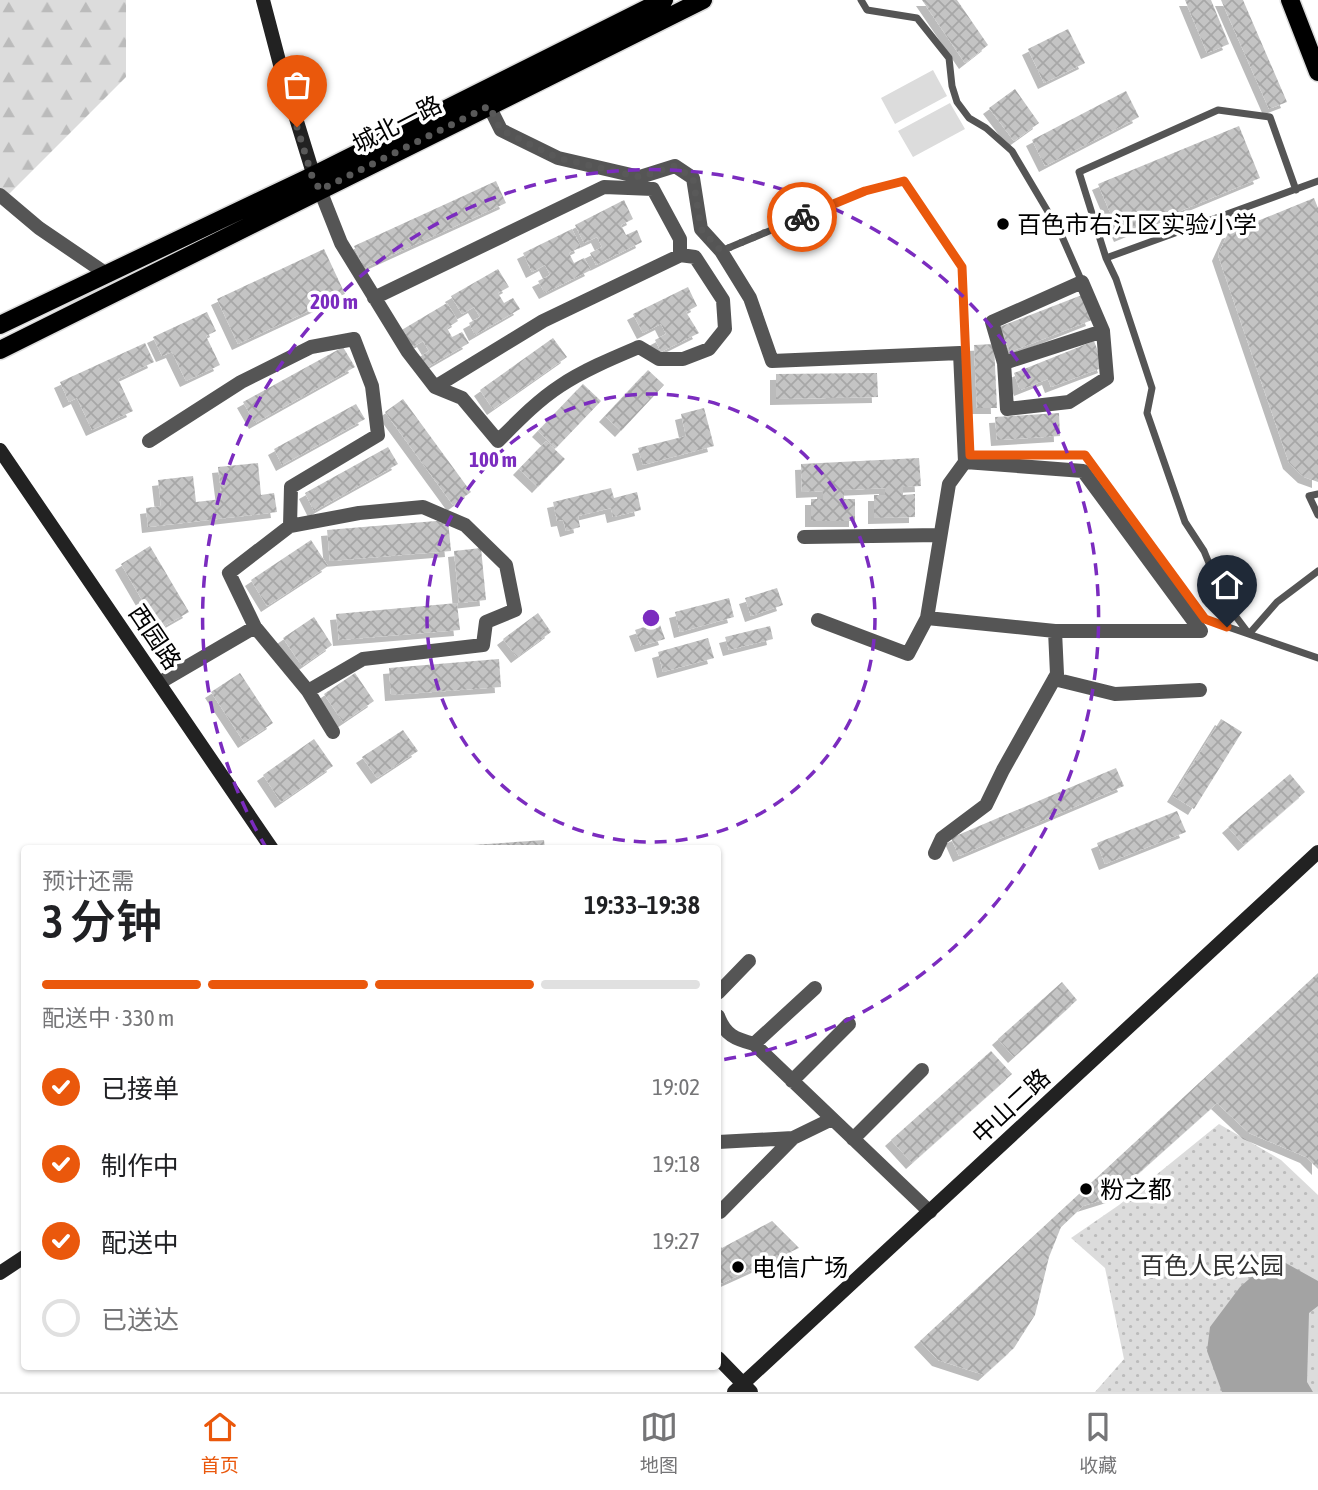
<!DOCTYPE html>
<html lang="zh">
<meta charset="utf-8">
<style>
:root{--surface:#fff;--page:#f6f6f6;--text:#202124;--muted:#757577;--line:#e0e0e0;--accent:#ea580c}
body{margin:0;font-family:"Asap Condensed","Noto Sans SC",sans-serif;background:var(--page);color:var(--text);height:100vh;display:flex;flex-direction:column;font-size:26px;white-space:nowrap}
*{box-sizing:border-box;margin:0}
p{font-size:23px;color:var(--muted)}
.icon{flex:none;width:38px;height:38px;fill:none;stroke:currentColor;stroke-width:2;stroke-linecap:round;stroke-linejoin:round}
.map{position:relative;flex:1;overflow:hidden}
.sheet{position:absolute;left:21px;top:845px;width:700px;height:525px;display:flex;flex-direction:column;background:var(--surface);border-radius:7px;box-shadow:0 2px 5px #0004}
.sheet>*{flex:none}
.pin{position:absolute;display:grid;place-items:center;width:60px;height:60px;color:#fff;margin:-72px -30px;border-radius:50% 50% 50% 0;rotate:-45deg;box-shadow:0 0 7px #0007}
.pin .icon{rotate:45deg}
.courier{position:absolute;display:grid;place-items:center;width:70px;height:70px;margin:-35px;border:5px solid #ea580c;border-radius:50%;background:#fff;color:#222;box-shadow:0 2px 9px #0007}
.headline em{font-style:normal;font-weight:600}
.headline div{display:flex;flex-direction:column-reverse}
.headline{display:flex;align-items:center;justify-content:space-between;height:119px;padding:0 21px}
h1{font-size:46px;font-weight:600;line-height:52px}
.bar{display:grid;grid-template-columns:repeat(4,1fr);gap:10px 7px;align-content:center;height:84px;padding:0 21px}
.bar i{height:9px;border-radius:5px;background:var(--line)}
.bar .on{background:var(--accent)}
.bar p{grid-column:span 4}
ol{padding:0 21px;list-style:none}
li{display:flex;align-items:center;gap:21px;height:77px}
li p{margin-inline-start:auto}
li .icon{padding:7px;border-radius:50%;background:var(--accent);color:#fff;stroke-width:4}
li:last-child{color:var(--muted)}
li i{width:38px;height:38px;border:4px solid var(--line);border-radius:50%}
.tabs{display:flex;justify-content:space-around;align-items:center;height:98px;border-top:2px solid var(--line);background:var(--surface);font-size:19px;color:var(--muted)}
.tabs a{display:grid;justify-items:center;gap:4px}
.tabs .on{color:var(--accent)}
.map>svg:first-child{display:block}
.green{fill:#dcdcdc}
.forest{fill:url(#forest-firs)}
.park{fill:url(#park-dots)}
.water{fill:#a3a3a3}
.building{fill:url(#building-cross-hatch);filter:url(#shadow)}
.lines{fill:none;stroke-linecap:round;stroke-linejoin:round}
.primary-casing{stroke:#dbdbdb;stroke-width:21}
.lane{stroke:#555;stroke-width:7}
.street{stroke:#555;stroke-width:14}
.secondary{stroke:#222;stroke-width:14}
.primary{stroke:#000;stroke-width:18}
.done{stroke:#595959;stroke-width:7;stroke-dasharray:0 12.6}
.route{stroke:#ea580c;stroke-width:9}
.ring{fill:none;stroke:#7b2cbf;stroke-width:3.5;stroke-dasharray:12 9}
.poi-dot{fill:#000;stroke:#fff;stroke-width:2.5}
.labels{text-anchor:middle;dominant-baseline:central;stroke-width:7;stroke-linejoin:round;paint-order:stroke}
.street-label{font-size:24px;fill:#000;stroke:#fff}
.poi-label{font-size:24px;fill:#000;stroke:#fff;text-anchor:start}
.park-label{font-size:24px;fill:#333;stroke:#fff}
.centre{fill:#7b2cbf;stroke:#fff;stroke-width:3.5}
.ring-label{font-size:21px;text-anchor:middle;font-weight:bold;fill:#7b2cbf;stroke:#fff;stroke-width:7;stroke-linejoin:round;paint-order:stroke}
</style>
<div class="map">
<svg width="1318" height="1392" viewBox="0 0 1318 1392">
<defs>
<pattern id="forest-firs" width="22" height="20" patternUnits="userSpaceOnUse" patternTransform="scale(1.75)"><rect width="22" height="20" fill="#dcdcdc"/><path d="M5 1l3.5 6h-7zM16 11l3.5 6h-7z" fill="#bbb"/></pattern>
<pattern id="park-dots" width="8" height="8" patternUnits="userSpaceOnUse" patternTransform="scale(1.75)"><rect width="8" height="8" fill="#dcdcdc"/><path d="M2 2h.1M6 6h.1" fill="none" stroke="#bbb" stroke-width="1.8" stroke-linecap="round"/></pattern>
<pattern id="building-cross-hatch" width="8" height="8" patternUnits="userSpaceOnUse" patternTransform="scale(1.75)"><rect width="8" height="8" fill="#c4c4c4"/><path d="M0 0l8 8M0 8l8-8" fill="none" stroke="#a7a7a7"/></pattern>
<filter id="shadow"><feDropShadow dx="-6" dy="6" stdDeviation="0" flood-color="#0004"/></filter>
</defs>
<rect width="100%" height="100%" fill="#fff"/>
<path class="green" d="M933,70L947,96L895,124L881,98Z
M950,103L965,129L913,157L898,131Z"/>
<path class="forest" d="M0,0H126V77L0,203Z"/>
<path class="park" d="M1219,1124L1281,1160L1318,1195V1392H1095L1124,1359L1105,1268L1071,1238L1119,1205Z"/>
<path class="water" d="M1264,1251L1318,1281V1306L1309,1313L1307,1382L1313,1392H1222L1207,1351L1210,1327L1240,1287L1257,1272Z"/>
<path class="building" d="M922,0H957L988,45L965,63Z
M1185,0H1211L1229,44L1207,53Z
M1221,0H1243L1287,102L1269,109Z
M1068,29L1085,63L1044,83L1028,49Z
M1015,89L1039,123L1014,141L989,108Z
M1126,91L1139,117L1045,166L1032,140Z
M1239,126L1260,178L1120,236L1098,184Z
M496,181L506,203L364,268L354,246Z
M1314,198L1318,208V482L1304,477L1289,463L1218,255L1228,233Z
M624,200L633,219L621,225L626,235L637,230L642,242L596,265L590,253L602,247L597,237L584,243L575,225Z
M572,229L581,247L569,253L574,263L584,258L591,270L545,293L538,281L550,275L545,265L532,272L523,253Z
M324,249L345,294L238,344L217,299Z
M498,269L509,287L498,293L504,303L513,298L520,309L475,335L469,323L480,317L474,307L462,314L451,296Z
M688,287L697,306L686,312L699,333L661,352L655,340L666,334L661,324L643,333L633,314Z
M1082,295L1092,320L1010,352L999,327Z
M447,303L458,321L447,328L452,337L462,332L469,343L424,369L418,358L429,351L423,341L411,348L400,331Z
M207,312L216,331L206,336L220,365L186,381L172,352L162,356L153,337Z
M553,338L567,357L493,409L480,390Z
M1094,341L1104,367L1051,387L1048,379L1020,390L1014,373Z
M145,343L154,362L118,379L133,411L92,430L77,398L69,402L60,382Z
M994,344L997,408H977L974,345Z
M343,347L355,367L255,423L243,402Z
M648,370L664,385L621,431L605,416Z
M877,373L878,397L776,399V374Z
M583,384L601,401L556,448L538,431Z
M403,399L471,492L453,505L385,412Z
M356,404L365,419L282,465L274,449Z
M704,408L714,446L643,465L638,448L686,436L681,414Z
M1059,413L1060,436L997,440L995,417Z
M546,441L565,459L538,487L519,469Z
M388,447L398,464L314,511L305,493Z
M919,458L921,486L903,487V495L915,494V517L874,518V495H885V488L844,490V499H855V521H811V499H823V491L802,492L801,464Z
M258,463L261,495L274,493L277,512L148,527L146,508L161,506L158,480L193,476L196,502L222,499L218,467Z
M611,488L614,498L637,492L641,510L613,517L611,508L578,516L580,527L566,531L563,520L557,521L553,502Z
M448,520L451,551L330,561L327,530Z
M311,540L328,566L267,606L251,580Z
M150,546L189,612L159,629L121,564Z
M481,548L486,600L459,603L454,551Z
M777,588L783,605L751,616L745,598Z
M729,598L734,617L680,632L675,612Z
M457,603L460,630L339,640L336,614Z
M538,613L551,632L517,657L503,639Z
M314,617L332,645L302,666L283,638Z
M659,622L665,639L641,646L635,630Z
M770,626L773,639L729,650L725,637Z
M708,638L714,658L663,672L658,652Z
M499,659L501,687L391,695L389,668Z
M240,673L273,723L244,742L211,692Z
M355,673L374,701L343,722L324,694Z
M1221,719L1242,732L1194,809L1173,796Z
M403,730L418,751L377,778L362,757Z
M314,739L333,766L281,802L263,775Z
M1116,768L1124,786L959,856L951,838Z
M1290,774L1305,792L1244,845L1228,827Z
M1177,811L1186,832L1105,864L1097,843Z
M544,840L545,849H445L444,847Z
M1318,973V1169L1306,1157L1249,1133L1217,1103L1112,1197L1083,1206L1061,1227L1049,1257L1035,1315L1014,1348L984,1375L938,1360L920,1341Z
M1062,982L1077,1000L1014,1057L998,1039Z
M991,1051L1012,1074L912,1163L891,1140Z
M772,1221L799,1248L718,1285V1244L722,1248Z"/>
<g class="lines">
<g class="primary-casing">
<path id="primary" d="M1290,0L1318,72
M0,325L312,176L664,0
M0,350L703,0"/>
</g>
<path class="lane" d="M861,0L867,10L917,18L949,58L952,86L957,102L969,118L986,128L1012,151L1060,232L1082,282
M1318,181L1106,258L1116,279L1152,388L1147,413L1185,522L1204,551L1225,602L1249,634L1277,602L1318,571
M721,251L865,191L904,181L962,267L966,357
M1106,258L1079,172L1218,110L1270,117L1296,190
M969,450L970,455H1085L1205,619L1318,658
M1318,494L1309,496L1318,515"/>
<path class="street" d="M489,106L501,130L558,158L640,177L675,166L693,178L701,229L721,251L750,298L772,361L960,353L965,462L1083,471L1201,631H1055L927,618L949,484L965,462
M320,190L341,243L408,352L435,387L543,321L681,255
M0,195L39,228L108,275
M1082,282L1103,331L1107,378L1069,402L1007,409L1004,363L992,322Z
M374,298L604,187L653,189L680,239V255L695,257L723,300L725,329L709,349L683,359H659L639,347C613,358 584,370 560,386C537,401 517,422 498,441L462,398L435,387
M1004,363L1103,331
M149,441L241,382L311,347L354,339L372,386L378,435L291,487L290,526
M804,537L940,535
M818,620L908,654L927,618
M1054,679L1115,694L1200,690
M159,683L255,627L308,691L363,659L483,645L486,622L515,610L506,565L465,525L423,507L359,513L290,526L229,573L255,627
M308,691L333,732
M935,853L942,838L986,805L1003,770L1057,674L1055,631
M718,993L749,961
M718,1016C725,1035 735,1039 754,1044L930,1212
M754,1044L815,988
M792,1081L849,1024
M853,1139L922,1070
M718,1142L793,1138L832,1119
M720,1212L793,1138"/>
<path class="secondary" d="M263,0L283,76L316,183
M0,450L272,849
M0,1273L24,1257
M718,1358L751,1392
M734,1392L1318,852"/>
<use href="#primary" class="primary"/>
</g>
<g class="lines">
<path class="done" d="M297,127L312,176L320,190L489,106L501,130L558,158L640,177L675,166L693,178L701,229L721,251L802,217"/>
<path class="route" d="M802,217L865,191L904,181L962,267L970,455H1085L1205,619L1227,627"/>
</g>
<g class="ring">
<circle cx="651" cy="618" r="224"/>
<path d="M267 849A448 448 0 1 1 721 1060"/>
</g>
<g class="poi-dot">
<circle cx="1003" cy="224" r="7"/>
<circle cx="1086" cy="1189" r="7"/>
<circle cx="738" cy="1267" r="7"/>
</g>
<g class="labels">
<g class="street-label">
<text transform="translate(397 124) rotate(-27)">城北一路</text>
<text transform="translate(155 637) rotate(56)">西园路</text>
<text transform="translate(1011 1106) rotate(-43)">中山二路</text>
</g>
<g class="poi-label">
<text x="1017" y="224">百色市右江区实验小学</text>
<text x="1100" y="1189">粉之都</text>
<text x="752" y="1267">电信广场</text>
</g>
<g class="park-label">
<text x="1212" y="1265">百色人民公园</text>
</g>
</g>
<circle cx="651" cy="618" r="10" class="centre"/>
<g class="ring-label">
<text x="334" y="309">200 m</text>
<text x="493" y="467">100 m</text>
</g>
</svg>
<div class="pin" style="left:297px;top:127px;background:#ea580c"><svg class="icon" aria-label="bag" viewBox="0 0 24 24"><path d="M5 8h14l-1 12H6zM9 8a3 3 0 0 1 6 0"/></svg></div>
<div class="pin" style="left:1227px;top:627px;background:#1f2937"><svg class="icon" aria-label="home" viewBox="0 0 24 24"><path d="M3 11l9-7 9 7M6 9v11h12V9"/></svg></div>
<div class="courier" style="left:802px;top:217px"><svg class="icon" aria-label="bike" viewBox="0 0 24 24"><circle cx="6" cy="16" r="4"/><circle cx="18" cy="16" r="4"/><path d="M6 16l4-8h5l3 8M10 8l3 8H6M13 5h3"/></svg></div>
<section class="sheet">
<div class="headline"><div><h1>3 分钟</h1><p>预计还需</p></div><em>19:33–19:38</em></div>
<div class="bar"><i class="on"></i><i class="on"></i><i class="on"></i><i></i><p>配送中 · 330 m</p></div>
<ol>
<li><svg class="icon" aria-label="check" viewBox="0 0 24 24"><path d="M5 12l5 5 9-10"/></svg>已接单<p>19:02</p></li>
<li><svg class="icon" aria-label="check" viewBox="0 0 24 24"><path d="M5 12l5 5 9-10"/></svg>制作中<p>19:18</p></li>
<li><svg class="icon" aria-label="check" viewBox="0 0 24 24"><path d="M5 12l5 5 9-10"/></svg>配送中<p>19:27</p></li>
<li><i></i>已送达</li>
</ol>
</section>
</div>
<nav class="tabs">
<a class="on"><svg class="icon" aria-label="home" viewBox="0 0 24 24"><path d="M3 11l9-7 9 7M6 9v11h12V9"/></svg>首页</a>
<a><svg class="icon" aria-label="map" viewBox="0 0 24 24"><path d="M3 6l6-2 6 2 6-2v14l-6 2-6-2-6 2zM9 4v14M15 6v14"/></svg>地图</a>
<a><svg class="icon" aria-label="saved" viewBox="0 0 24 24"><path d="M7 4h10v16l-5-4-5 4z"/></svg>收藏</a>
</nav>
